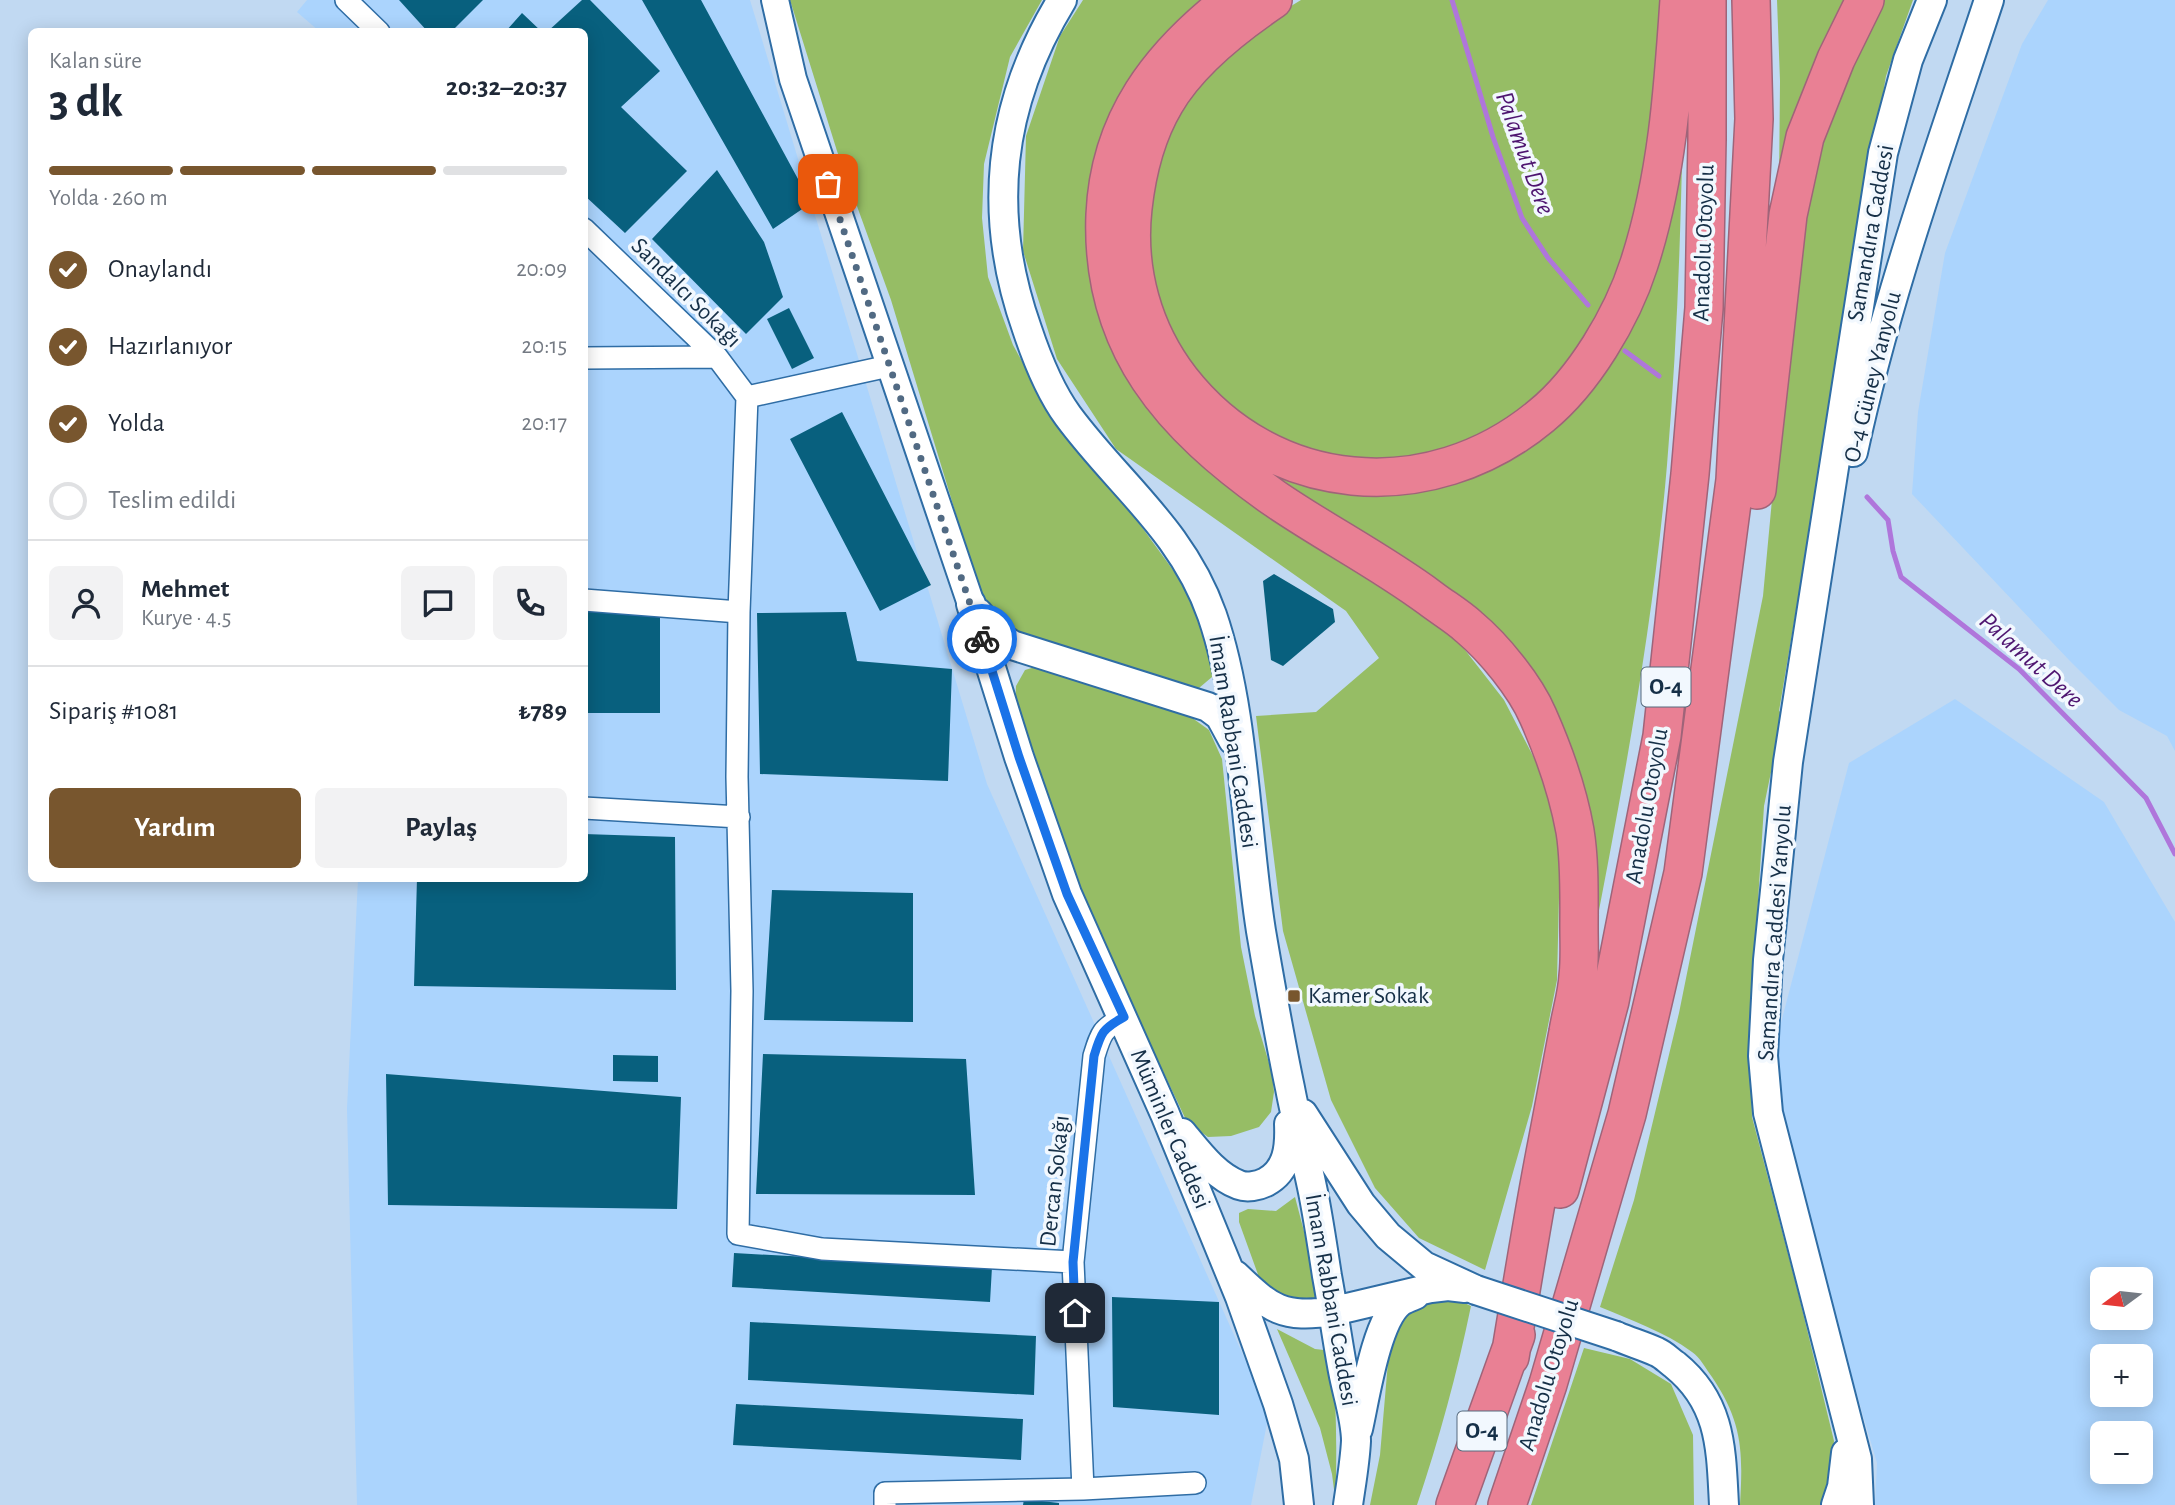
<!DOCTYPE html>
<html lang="tr">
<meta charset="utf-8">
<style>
:root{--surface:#fff;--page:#f2f2f3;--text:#1f2937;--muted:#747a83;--line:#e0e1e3;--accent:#78562e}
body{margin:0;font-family:"Alegreya Sans",sans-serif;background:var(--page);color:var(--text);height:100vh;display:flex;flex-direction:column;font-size:26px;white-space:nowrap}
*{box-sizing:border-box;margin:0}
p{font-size:23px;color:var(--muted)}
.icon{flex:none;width:38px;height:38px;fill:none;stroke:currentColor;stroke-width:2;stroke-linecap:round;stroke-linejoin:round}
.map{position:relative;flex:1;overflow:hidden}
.sheet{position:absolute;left:28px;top:28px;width:560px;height:854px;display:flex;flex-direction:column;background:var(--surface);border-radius:10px;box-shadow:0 4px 18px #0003}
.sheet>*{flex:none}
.needle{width:46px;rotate:255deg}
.buttons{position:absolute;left:2090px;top:1267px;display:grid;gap:14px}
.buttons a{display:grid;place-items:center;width:63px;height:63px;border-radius:10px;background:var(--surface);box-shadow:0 4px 18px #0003;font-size:35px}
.pin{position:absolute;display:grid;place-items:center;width:60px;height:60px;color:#fff;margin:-30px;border-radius:14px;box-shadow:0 4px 10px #0006}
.courier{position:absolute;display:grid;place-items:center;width:70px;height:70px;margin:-35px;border:5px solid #1a73e8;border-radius:50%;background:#fff;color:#222;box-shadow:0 2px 9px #0007}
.summary em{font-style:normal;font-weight:700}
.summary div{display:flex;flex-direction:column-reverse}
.summary{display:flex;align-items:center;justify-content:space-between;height:119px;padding:0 21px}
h1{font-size:46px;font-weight:700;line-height:52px}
.bar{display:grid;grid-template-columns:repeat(4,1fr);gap:10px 7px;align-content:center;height:84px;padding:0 21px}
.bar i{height:9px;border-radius:5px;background:var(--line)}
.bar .active{background:var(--accent)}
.bar p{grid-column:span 4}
.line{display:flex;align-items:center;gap:18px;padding:0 21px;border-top:2px solid var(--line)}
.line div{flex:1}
.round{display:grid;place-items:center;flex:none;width:74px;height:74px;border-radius:10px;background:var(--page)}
ol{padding:0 21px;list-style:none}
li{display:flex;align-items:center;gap:21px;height:77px}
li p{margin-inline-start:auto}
li .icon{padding:7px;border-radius:50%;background:var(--accent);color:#fff;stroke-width:4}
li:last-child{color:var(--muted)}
li i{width:38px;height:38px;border:4px solid var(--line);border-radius:50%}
.action{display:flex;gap:14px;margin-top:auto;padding:14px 21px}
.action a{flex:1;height:80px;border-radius:10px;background:var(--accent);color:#fff;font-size:28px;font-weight:700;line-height:80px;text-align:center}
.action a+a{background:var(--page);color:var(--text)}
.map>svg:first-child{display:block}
.built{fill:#abd4fd;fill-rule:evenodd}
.green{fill:#96bd65}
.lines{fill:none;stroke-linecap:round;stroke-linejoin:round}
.stream{stroke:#af76db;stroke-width:5}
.building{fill:#08607e}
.minor-casing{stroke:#2f6da5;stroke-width:24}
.tertiary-casing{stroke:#2f6da5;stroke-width:30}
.secondary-casing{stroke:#2f6da5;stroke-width:32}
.motorway-casing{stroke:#9f6479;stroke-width:40}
.minor{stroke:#fff;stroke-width:21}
.tertiary{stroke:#fff;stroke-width:26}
.secondary{stroke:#fff;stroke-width:28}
.motorway{stroke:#e98094;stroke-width:37}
.secondary-bridge-casing{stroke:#2f6da5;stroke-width:32;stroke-linecap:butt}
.secondary-bridge{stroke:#fff;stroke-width:28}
.done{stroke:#516a83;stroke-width:7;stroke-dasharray:0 12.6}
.route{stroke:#1a73e8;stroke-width:9}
.poi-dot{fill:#78562e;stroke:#f2f8fe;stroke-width:2.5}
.labels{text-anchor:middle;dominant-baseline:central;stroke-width:7;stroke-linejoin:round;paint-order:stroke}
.shield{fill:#f2f8fe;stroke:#576b7e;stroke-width:2}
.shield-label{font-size:23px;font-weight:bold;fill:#152f47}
.street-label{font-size:24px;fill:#152f47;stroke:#f2f8fe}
.poi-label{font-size:24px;fill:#152f47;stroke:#f2f8fe;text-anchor:start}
.water-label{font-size:26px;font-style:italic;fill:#4e1570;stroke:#f2f8fe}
</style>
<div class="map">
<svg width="2175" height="1505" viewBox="0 0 2175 1505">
<rect width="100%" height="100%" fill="#c1d9f2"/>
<path class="built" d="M307,0H750L987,784L1269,1413L1251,1505H357L347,1109L358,879L584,878V32L319,31L297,12Z
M2048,0H2175V751L2167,736L2119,710L2069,660L1912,494L1918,412L1945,253L2022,44Z
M1955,699L2104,802L2175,922V1505H1875L1877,1463L1798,1193L1771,1061L1849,763ZM2102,1279H2140V1318H2102ZM2102,1356H2140V1395H2102ZM2102,1433H2140V1472H2102Z"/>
<path class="green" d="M790,0H1042L1010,57L984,164L982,218L988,277L1013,345L1060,430L1128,508L1186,588L1212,654V677L1199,688L1036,640L988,620L891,300L837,151Z
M1083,0H1209L1190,15L1110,340L1444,623L1504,700L1546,781L1560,856L1557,980L1532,1106L1485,1270L1419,1238L1375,1188L1331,1100L1283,931L1256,716L1316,712L1379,658L1346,611L1116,449L1057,359L1023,251L1026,136L1060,36Z
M1250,0H1257C1213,31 1174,66 1148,114C1126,156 1118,205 1121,251C1135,421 1310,532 1470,472C1516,454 1550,425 1582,389C1590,380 1599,371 1606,361C1653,286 1668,197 1683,111C1681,229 1677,347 1667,465C1653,629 1622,791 1591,952C1591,919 1592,886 1590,854C1586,789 1557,712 1519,661C1503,639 1481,621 1460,604C1449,594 1438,584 1426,576C1410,565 1392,555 1375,545C1267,480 1146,420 1119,285C1103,206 1123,145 1163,77L1166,78C1189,47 1217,22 1250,0Z
M1301,0H1665L1636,236L1596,332L1531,408L1447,455L1366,465L1283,447L1187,370L1150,295L1143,210L1179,105L1248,32Z
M1777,0H1853L1779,186L1780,81Z
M1878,0H1913L1886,76L1779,711L1783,714L1764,806L1750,1028L1752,1117L1797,1288L1834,1441L1829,1492L1821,1505H1740C1743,1452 1743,1423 1712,1377C1706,1369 1700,1357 1692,1352C1665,1332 1631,1320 1600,1307L1634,1200L1679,1013L1763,596L1797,232L1810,155Z
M1045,664L1184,712L1209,730L1222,759L1241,947L1255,1016L1272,1073L1274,1092L1271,1112L1259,1127L1231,1136L1208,1137L1187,1122L1078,892L1015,706L1016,686L1025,670Z
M1295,1197L1323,1304L1293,1307L1260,1280L1239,1222V1213L1248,1209L1276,1211Z
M1439,1300L1460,1301L1471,1306C1457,1374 1439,1439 1417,1505H1370L1380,1455L1390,1339L1398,1318L1417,1306Z
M1277,1329L1315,1349L1324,1350C1341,1373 1335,1473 1336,1505L1332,1474L1320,1428Z
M1584,1348L1630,1359L1671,1384L1693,1435L1694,1505H1531Z"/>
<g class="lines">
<path class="stream" d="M1452,0L1493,137L1522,218L1548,258L1588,305
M1625,351L1659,376
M1867,497L1888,520L1893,551L1901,577L2019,669L2146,798L2175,854"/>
</g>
<path class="building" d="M399,0H483L451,32H428Z
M582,0H590L660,71L621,107L687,171L625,233L584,195V32H547Z
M642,0H701L811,203L773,229Z
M522,13L542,32H505Z
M717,170L764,242L783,297L746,334L652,239Z
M789,308L814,358L792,369L767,319Z
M842,412L931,585L880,611L790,439Z
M1274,574L1333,609L1335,622L1283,666L1271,660L1263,581Z
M584,612H660V713H584Z
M846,612L857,661L952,669L948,781L760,774L757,613Z
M584,834L675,837L676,990L414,986L417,878H584Z
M772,890L913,893V1022L764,1020Z
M763,1054L966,1059L975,1195L756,1194Z
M613,1055L658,1056V1082L613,1081Z
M386,1074L681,1097L677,1209L388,1205Z
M734,1253L992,1267L990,1302L732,1287Z
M1112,1297L1219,1302V1415L1113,1407Z
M750,1322L1036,1336L1034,1395L748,1380Z
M736,1404L1023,1419L1021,1460L733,1445Z
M1024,1499L1059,1503V1505H1023Z"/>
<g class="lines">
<g class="minor-casing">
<path id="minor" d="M346,0L379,32
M584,229L717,357L747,397
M584,358L717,357
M889,366L747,397L739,612L737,777L742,991L738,1234L822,1249L1073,1262
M584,600L739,612
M584,808L739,817
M1083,1489L1073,1262L1094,1056C1101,1033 1102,1029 1124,1017
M885,1505V1493L1083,1489L1195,1483"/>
</g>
<g class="tertiary-casing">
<path id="tertiary" d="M775,0L793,79L971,604"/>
</g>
<g class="secondary-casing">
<path id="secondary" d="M1062,0C998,105 986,213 1027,329C1037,359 1049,390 1068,416C1119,485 1182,530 1212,615C1245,711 1245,830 1261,931C1270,983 1279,1036 1290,1088C1297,1125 1307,1161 1314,1197C1319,1223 1323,1250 1327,1276C1333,1308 1337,1339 1343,1371C1347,1393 1356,1419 1356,1441C1355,1462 1351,1484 1348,1505
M1853,452C1886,298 1940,149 1989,0
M971,604L1019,757L1067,894L1165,1114L1240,1297L1278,1404L1294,1459L1299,1505
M978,613L997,635L1012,645L1208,707L1220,716L1233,740
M1303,1114L1361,1204L1388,1236L1424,1266L1476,1290
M1182,1133C1198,1152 1215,1176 1239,1185C1247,1188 1258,1186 1266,1182C1288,1170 1290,1147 1289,1124
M1235,1275C1271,1309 1282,1319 1334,1311L1431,1288L1448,1286L1465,1288
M1616,1336C1630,1342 1644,1346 1657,1352C1664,1355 1669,1361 1675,1365C1722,1403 1721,1450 1724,1505
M1358,1429C1365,1398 1376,1321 1400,1302C1404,1299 1410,1297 1415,1295
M1836,1505L1842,1487L1846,1453
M1859,1505L1857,1459L1768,1113L1763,1056L1768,960L1788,762L1883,153L1908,60L1932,0"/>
</g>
<g class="motorway-casing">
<path id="motorway" d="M1231,0C1159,56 1109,120 1105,215C1100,347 1172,426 1274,498C1325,533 1380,561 1430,598C1443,608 1457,616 1469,627C1494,648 1525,686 1538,716C1554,752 1568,792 1575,831C1580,862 1579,896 1579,928C1579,944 1580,960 1578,976C1577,995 1571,1013 1568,1032C1561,1069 1554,1106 1547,1143C1533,1214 1522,1285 1510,1357
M1273,0C1236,25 1188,63 1165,103C1146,135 1137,172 1133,208C1126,270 1143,331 1181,380C1271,495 1429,509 1541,416C1584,381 1622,317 1639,264C1667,178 1673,90 1679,0
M1757,490L1788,215L1805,137L1836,59L1865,0
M1560,1189L1610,1001L1662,736L1690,474L1704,308L1707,139V0
M1455,1505L1516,1335
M1507,1505L1548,1384L1627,1114L1683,873L1735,480L1754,119L1751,0"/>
</g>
<use href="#minor" class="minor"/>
<use href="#tertiary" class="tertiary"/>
<use href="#secondary" class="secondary"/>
<use href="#motorway" class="motorway"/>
<g class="secondary-bridge-casing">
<path id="secondary-bridge" d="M1476,1290L1616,1336"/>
</g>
<use href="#secondary-bridge" class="secondary-bridge"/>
</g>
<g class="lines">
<path class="done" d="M828,184L982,639"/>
<path class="route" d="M982,639L1019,757L1067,894L1124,1017C1102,1029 1101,1033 1094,1056L1073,1262L1075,1313"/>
</g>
<rect class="poi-dot" x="1287" y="989" width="14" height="14" rx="3.5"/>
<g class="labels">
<g class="shield">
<rect x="1641.5" y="667.5" width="49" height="39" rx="5"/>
<rect x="1457.5" y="1411.5" width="49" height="39" rx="5"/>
</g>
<g class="shield-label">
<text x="1666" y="687">O-4</text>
<text x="1482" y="1431">O-4</text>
</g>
<g class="street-label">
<text transform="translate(1871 233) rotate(-80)">Samandıra Caddesi</text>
<text transform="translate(1704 243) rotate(-88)">Anadolu Otoyolu</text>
<text transform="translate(686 293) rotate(45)">Sandalcı Sokağı</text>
<text transform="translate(1873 377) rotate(-76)">O-4 Güney Yanyolu</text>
<text transform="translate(1233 742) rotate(81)">İmam Rabbani Caddesi</text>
<text transform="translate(1647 806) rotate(-80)">Anadolu Otoyolu</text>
<text transform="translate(1775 933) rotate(-86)">Samandıra Caddesi Yanyolu</text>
<text transform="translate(1170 1129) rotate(67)">Müminler Caddesi</text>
<text transform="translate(1055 1181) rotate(-84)">Dercan Sokağı</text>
<text transform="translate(1331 1300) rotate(80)">İmam Rabbani Caddesi</text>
<text transform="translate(1549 1375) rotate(-73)">Anadolu Otoyolu</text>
</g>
<g class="poi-label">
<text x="1308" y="996">Kamer Sokak</text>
</g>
<g class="water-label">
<text transform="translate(1525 153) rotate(70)">Palamut Dere</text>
<text transform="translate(2031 660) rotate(42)">Palamut Dere</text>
</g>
</g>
</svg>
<div class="buttons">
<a><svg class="needle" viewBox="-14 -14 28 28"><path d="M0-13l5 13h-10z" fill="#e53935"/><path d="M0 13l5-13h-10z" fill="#747a83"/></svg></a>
<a>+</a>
<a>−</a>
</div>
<div class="pin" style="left:828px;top:184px;background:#ea580c"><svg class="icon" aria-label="bag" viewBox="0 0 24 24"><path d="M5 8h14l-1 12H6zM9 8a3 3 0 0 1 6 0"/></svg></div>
<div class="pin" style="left:1075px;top:1313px;background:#1f2937"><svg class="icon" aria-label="home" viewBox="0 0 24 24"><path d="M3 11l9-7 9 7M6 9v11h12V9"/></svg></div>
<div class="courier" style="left:982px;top:639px"><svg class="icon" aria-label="bike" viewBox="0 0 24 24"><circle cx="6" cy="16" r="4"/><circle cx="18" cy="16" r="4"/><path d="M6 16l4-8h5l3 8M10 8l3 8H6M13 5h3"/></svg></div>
<section class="sheet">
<div class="summary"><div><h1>3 dk</h1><p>Kalan süre</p></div><em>20:32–20:37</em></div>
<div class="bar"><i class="active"></i><i class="active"></i><i class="active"></i><i></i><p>Yolda · 260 m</p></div>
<ol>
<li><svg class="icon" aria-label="check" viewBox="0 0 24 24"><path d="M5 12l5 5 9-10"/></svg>Onaylandı<p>20:09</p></li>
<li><svg class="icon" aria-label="check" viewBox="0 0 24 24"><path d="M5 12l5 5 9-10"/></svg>Hazırlanıyor<p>20:15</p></li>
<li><svg class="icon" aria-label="check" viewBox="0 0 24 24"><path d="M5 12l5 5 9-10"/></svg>Yolda<p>20:17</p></li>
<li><i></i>Teslim edildi</li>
</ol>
<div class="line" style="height:126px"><a class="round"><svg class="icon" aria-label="person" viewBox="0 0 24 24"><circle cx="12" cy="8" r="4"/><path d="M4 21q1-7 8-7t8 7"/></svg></a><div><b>Mehmet</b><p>Kurye · 4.5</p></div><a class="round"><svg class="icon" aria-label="chat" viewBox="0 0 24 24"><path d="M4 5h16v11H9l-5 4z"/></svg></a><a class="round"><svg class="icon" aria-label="phone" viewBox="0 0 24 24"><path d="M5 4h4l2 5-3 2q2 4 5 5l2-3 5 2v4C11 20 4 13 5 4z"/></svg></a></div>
<div class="line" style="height:91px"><div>Sipariş #1081</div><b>₺789</b></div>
<div class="action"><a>Yardım</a><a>Paylaş</a></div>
</section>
</div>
